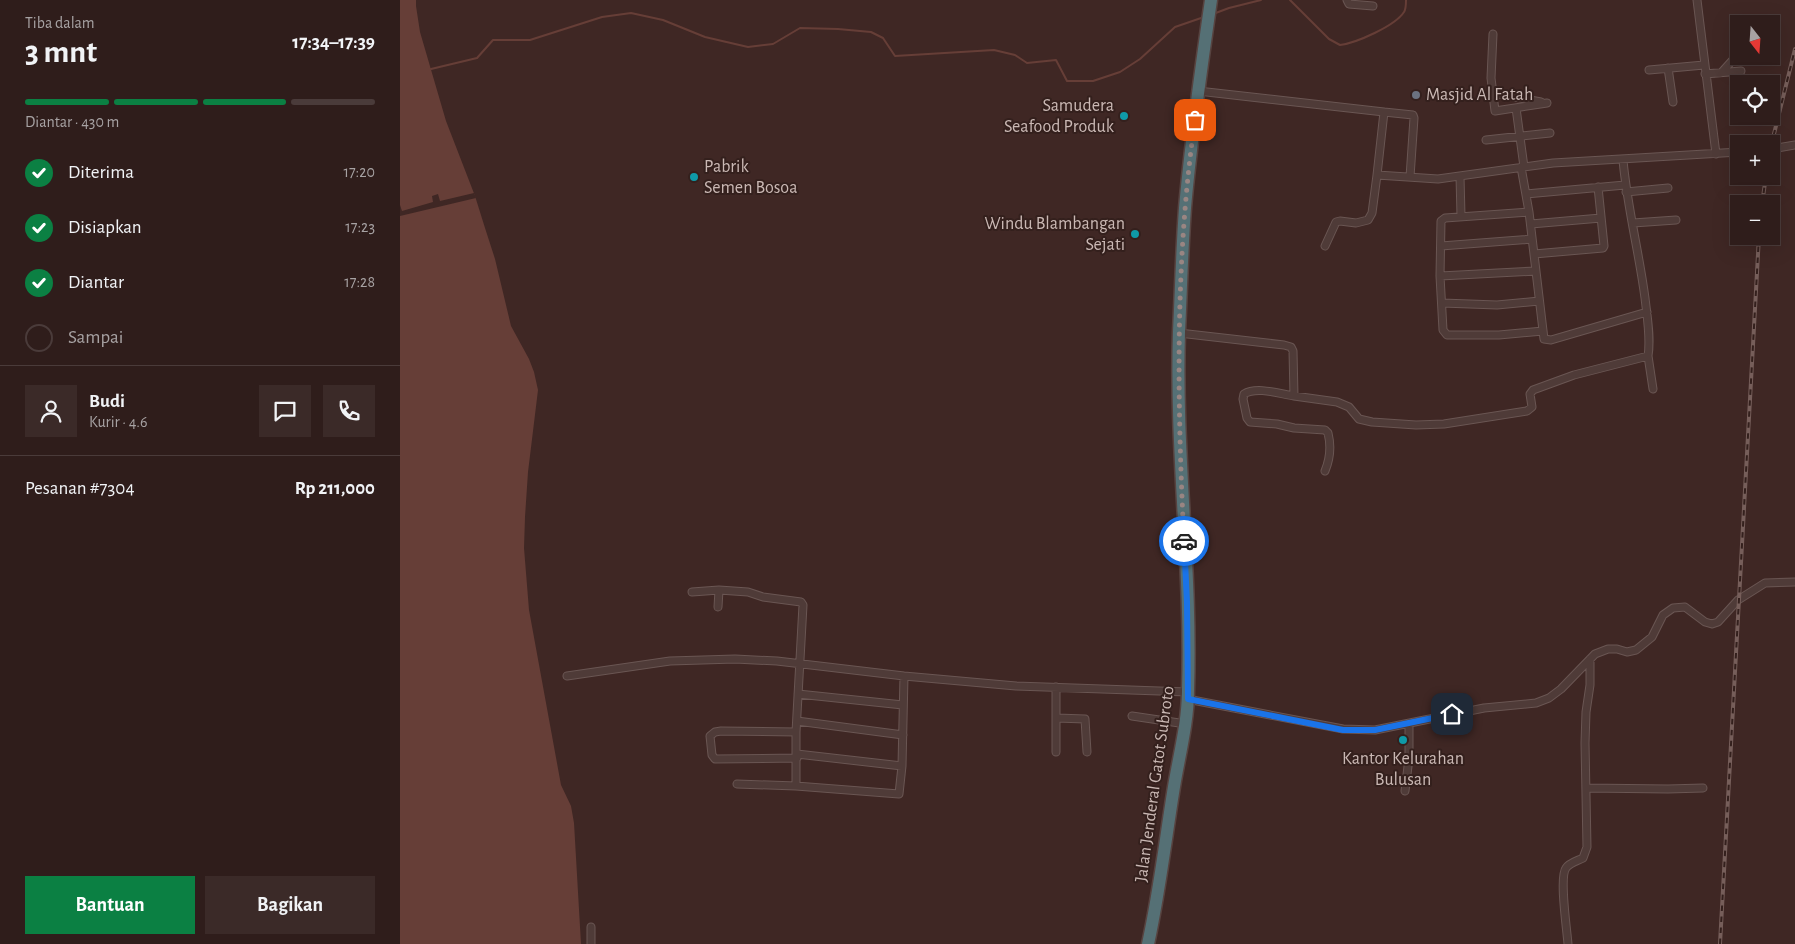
<!DOCTYPE html>
<html lang="id">
<meta charset="utf-8">
<style>
:root{--surface:#2f1d1b;--page:#3b2a28;--text:#f1f3f6;--muted:#a7a2a3;--line:#4a3b3a;--accent:#0b8043}
body{margin:0;font-family:"Alegreya Sans",sans-serif;background:var(--page);color:var(--text);height:100vh;display:flex;flex-direction:column;font-size:19px;white-space:nowrap}
*{box-sizing:border-box;margin:0}
p{font-size:16px;color:var(--muted)}
.icon{flex:none;width:28px;height:28px;fill:none;stroke:currentColor;stroke-width:2;stroke-linecap:round;stroke-linejoin:round}
.map{position:relative;flex:1;overflow:hidden}
.panel{display:flex;flex-direction:column;background:var(--surface);width:400px}
.panel>*{flex:none}
.needle{width:32px;rotate:163deg}
.fabs{position:absolute;left:1330px;top:15px;display:grid;gap:10px}
.fabs a{display:grid;place-items:center;width:50px;height:50px;border-radius:0px;background:var(--surface);box-shadow:0 5px 20px #0002,0 0 0 1px var(--line);font-size:25px}
.pin{position:absolute;display:grid;place-items:center;width:42px;height:42px;color:#fff;margin:-21px;border-radius:10px;box-shadow:0 2px 8px #0006}
.courier{position:absolute;display:grid;place-items:center;width:50px;height:50px;margin:-25px;border:4px solid #1a73e8;border-radius:50%;background:#fff;color:#222;box-shadow:0 1px 6px #0007}
.head em{font-style:normal;font-weight:700}
.head div{display:flex;flex-direction:column-reverse}
.head{display:flex;align-items:center;justify-content:space-between;height:85px;padding:0 25px}
h1{font-size:32px;font-weight:700;line-height:38px}
.bar{display:grid;grid-template-columns:repeat(4,1fr);gap:8px 5px;align-content:center;height:60px;padding:0 25px}
.bar i{height:6px;border-radius:4px;background:var(--line)}
.bar .current{background:var(--accent)}
.bar p{grid-column:span 4}
.line{display:flex;align-items:center;gap:12px;padding:0 25px;border-top:1px solid var(--line)}
.line div{flex:1}
.round{display:grid;place-items:center;flex:none;width:52px;height:52px;border-radius:0px;background:var(--page)}
ol{padding:0 25px;list-style:none}
li{display:flex;align-items:center;gap:15px;height:55px}
li p{margin-inline-start:auto}
li .icon{padding:5px;border-radius:50%;background:var(--accent);color:#fff;stroke-width:4}
li:last-child{color:var(--muted)}
li i{width:28px;height:28px;border:2px solid var(--line);border-radius:50%}
.action{display:flex;gap:10px;margin-top:auto;padding:10px 25px}
.action a{flex:1;height:58px;border-radius:0px;background:var(--accent);color:#fff;font-size:20px;font-weight:700;line-height:58px;text-align:center}
.action a+a{background:var(--page);color:var(--text)}
main{display:flex;flex:1;min-height:0}
.map>svg:first-child{display:block}
.water{fill:#663e37}
.pier{fill:#3f2724}
.lines{fill:none;stroke-linecap:round;stroke-linejoin:round}
.stream{stroke:#663e37;stroke-width:2}
.street-casing{stroke:#6a5653;stroke-width:9}
.highway-casing{stroke:#574340;stroke-width:15}
.street{stroke:#4f3b38;stroke-width:7}
.highway{stroke:#557075;stroke-width:12}
.rail-casing{stroke:#765e5a;stroke-width:4}
.rail{stroke:#34201d;stroke-width:2;stroke-dasharray:5.5;stroke-linecap:butt}
.done{stroke:#998582;stroke-width:5;stroke-dasharray:0 9}
.route{stroke:#1a73e8;stroke-width:6}
.worship-dot{fill:#6b7280;stroke:#34201d;stroke-width:2}
.culture-dot{fill:#0f9aa8;stroke:#34201d;stroke-width:2}
.labels{text-anchor:middle;dominant-baseline:central;stroke-width:4;stroke-linejoin:round;paint-order:stroke}
.poi-label{font-size:18px;fill:#cab8b4;stroke:#34201d;text-anchor:start}
.street-label{font-size:18px;fill:#cab8b4;stroke:#34201d}
</style>
<main>
<section class="panel">
<div class="head"><div><h1>3 mnt</h1><p>Tiba dalam</p></div><em>17:34–17:39</em></div>
<div class="bar"><i class="current"></i><i class="current"></i><i class="current"></i><i></i><p>Diantar · 430 m</p></div>
<ol>
<li><svg class="icon" aria-label="check" viewBox="0 0 24 24"><path d="M5 12l5 5 9-10"/></svg>Diterima<p>17:20</p></li>
<li><svg class="icon" aria-label="check" viewBox="0 0 24 24"><path d="M5 12l5 5 9-10"/></svg>Disiapkan<p>17:23</p></li>
<li><svg class="icon" aria-label="check" viewBox="0 0 24 24"><path d="M5 12l5 5 9-10"/></svg>Diantar<p>17:28</p></li>
<li><i></i>Sampai</li>
</ol>
<div class="line" style="height:90px"><a class="round"><svg class="icon" aria-label="person" viewBox="0 0 24 24"><circle cx="12" cy="8" r="4"/><path d="M4 21q1-7 8-7t8 7"/></svg></a><div><b>Budi</b><p>Kurir · 4.6</p></div><a class="round"><svg class="icon" aria-label="chat" viewBox="0 0 24 24"><path d="M4 5h16v11H9l-5 4z"/></svg></a><a class="round"><svg class="icon" aria-label="phone" viewBox="0 0 24 24"><path d="M5 4h4l2 5-3 2q2 4 5 5l2-3 5 2v4C11 20 4 13 5 4z"/></svg></a></div>
<div class="line" style="height:65px"><div>Pesanan #7304</div><b>Rp 211,000</b></div>
<div class="action"><a>Bantuan</a><a>Bagikan</a></div>
</section>
<div class="map">
<svg width="1395" height="944" viewBox="0 0 1395 944">
<rect width="100%" height="100%" fill="#3f2724"/>
<path class="water" d="M0,0H16V6L20,32L46,121L75,196L85,228L95,259L111,326L129,359L134,372L138,390L128,472L125,517L124,548L129,610L161,785L171,806L174,823L181,944H0Z"/>
<path class="pier" d="M74,193L76,198L0,216V205L2,211L33,202L32,196L38,194L40,201Z"/>
<g class="lines">
<path class="stream" d="M890,0L929,39L940,45C956,43 995,26 1004,12C1006,9 1006,4 1006,0
M813,14L829,8L861,0
M31,69L77,58L93,40H130L202,17L231,13L263,20L305,37L348,47L373,44L400,28L438,29L471,32L483,38L495,56L594,50L615,55L627,63L656,60L667,81H693L720,72L740,59L775,27L804,17"/>
<g class="street-casing">
<path id="street" d="M947,0L949,4L973,6
M1297,0L1316,154
M1093,34L1091,78L1095,111L1147,103
M1268,68L1273,102
M1249,70L1304,65
M1321,73L1339,53
M1305,74L1341,71
M798,91L984,112L977,175L1038,179L1153,163L1339,152
M1093,93L1141,102
M1116,108L1124,167
M984,112L1013,115L1014,118L1010,177
M1086,140L1150,133
M1371,149L1395,145
M1121,167L1129,212L1144,339L1151,340L1247,312
M1060,176L1061,216
M1226,192L1268,188
M1126,194L1225,185
M1129,212L1045,218L1041,221L1040,276L1043,330L1047,335H1099L1143,331
M1233,223L1276,220
M1131,224L1201,218
M925,246L936,222L940,221L956,223L968,220L972,213L977,175
M1041,246L1132,239
M1134,254L1203,248L1204,246L1198,187
M1040,276L1136,271
M1042,303L1097,305L1139,301
M779,333L884,345L891,347L893,351L894,396L937,402L949,407L959,419L972,422L1016,425L1044,424L1127,411L1132,407L1130,394L1133,390L1174,375L1248,356C1251,338 1247,316 1245,298C1239,252 1227,206 1223,160
M1248,356L1253,389
M894,396C880,394 857,386 844,394L843,399L847,418L850,422L877,424L894,428L925,430L928,433C931,445 930,459 925,471
M292,592L319,590L348,592L363,597L401,602L403,605L396,732V786
M318,607L319,590
M167,676L270,661L335,659L377,661L504,676L616,686L788,692
M398,694L503,705
M787,699L943,729L975,730L1084,708L1136,703L1149,698L1161,689L1195,654L1208,649H1217L1227,652L1236,650L1252,637L1263,615L1273,608L1285,607L1305,622L1312,624L1318,622L1338,600L1365,583L1395,582
M732,716L786,724
M657,718L685,719L687,752
M397,721L503,735
M396,732L321,731L315,732L310,736L312,755L315,759L397,758
M656,752V687
M397,754L502,766
M337,784L396,786L499,794L502,766L504,676
M1187,788L1268,789L1303,788
M1005,791L1009,758V723
M191,944V927
M1168,944C1167,930 1159,877 1166,868C1169,863 1177,861 1183,858L1187,847L1185,743L1186,712L1190,685V659"/>
</g>
<g class="highway-casing">
<path id="highway" d="M748,944C759,894 765,843 773,793C778,759 788,725 788,690C792,571 775,452 779,332C781,291 782,249 785,208C791,139 801,69 811,0"/>
</g>
<use href="#street" class="street"/>
<use href="#highway" class="highway"/>
<g class="rail-casing">
<path id="rail" d="M1371,146L1395,49
M1362,204L1366,176
M1320,944L1359,236"/>
</g>
<use href="#rail" class="rail"/>
</g>
<g class="lines">
<path class="done" d="M784,541C777,401 775,259 795,120"/>
<path class="route" d="M784,541L787,602L788,699L943,730H975L1052,714"/>
</g>
<circle class="worship-dot" cx="1016" cy="95" r="5"/>
<g class="culture-dot">
<circle cx="724" cy="116" r="5"/>
<circle cx="294" cy="177" r="5"/>
<circle cx="735" cy="234" r="5"/>
<circle cx="1003" cy="740" r="5"/>
</g>
<g class="labels">
<g class="poi-label">
<text x="1026" y="95">Masjid Al Fatah</text>
<text x="714" y="106" text-anchor="end">Samudera<tspan x="714" dy="21">Seafood Produk</tspan></text>
<text x="304" y="167">Pabrik<tspan x="304" dy="21">Semen Bosoa</tspan></text>
<text x="725" y="224" text-anchor="end">Windu Blambangan<tspan x="725" dy="21">Sejati</tspan></text>
<text x="1003" y="759" text-anchor="middle">Kantor Kelurahan<tspan x="1003" dy="21">Bulusan</tspan></text>
</g>
<g class="street-label">
<text transform="translate(755 784) rotate(-82)">Jalan Jenderal Gatot Subroto</text>
</g>
</g>
</svg>
<div class="fabs">
<a><svg class="needle" viewBox="-14 -14 28 28"><path d="M0-13l5 13h-10z" fill="#e53935"/><path d="M0 13l5-13h-10z" fill="#a7a2a3"/></svg></a>
<a><svg class="icon" aria-label="locate" viewBox="0 0 24 24"><circle cx="12" cy="12" r="6"/><path d="M12 2v4M12 18v4M2 12h4M18 12h4"/></svg></a>
<a>+</a>
<a>−</a>
</div>
<div class="pin" style="left:795px;top:120px;background:#ea580c"><svg class="icon" aria-label="bag" viewBox="0 0 24 24"><path d="M5 8h14l-1 12H6zM9 8a3 3 0 0 1 6 0"/></svg></div>
<div class="pin" style="left:1052px;top:714px;background:#1f2937"><svg class="icon" aria-label="home" viewBox="0 0 24 24"><path d="M3 11l9-7 9 7M6 9v11h12V9"/></svg></div>
<div class="courier" style="left:784px;top:541px"><svg class="icon" aria-label="car" viewBox="0 0 24 24"><path d="M5 17H2v-5l4-1 3-4h7l3 4 3 1v5h-3M9 17h6M6 11h13"/><circle cx="7" cy="17" r="2"/><circle cx="17" cy="17" r="2"/></svg></div>
</div>
</main>
